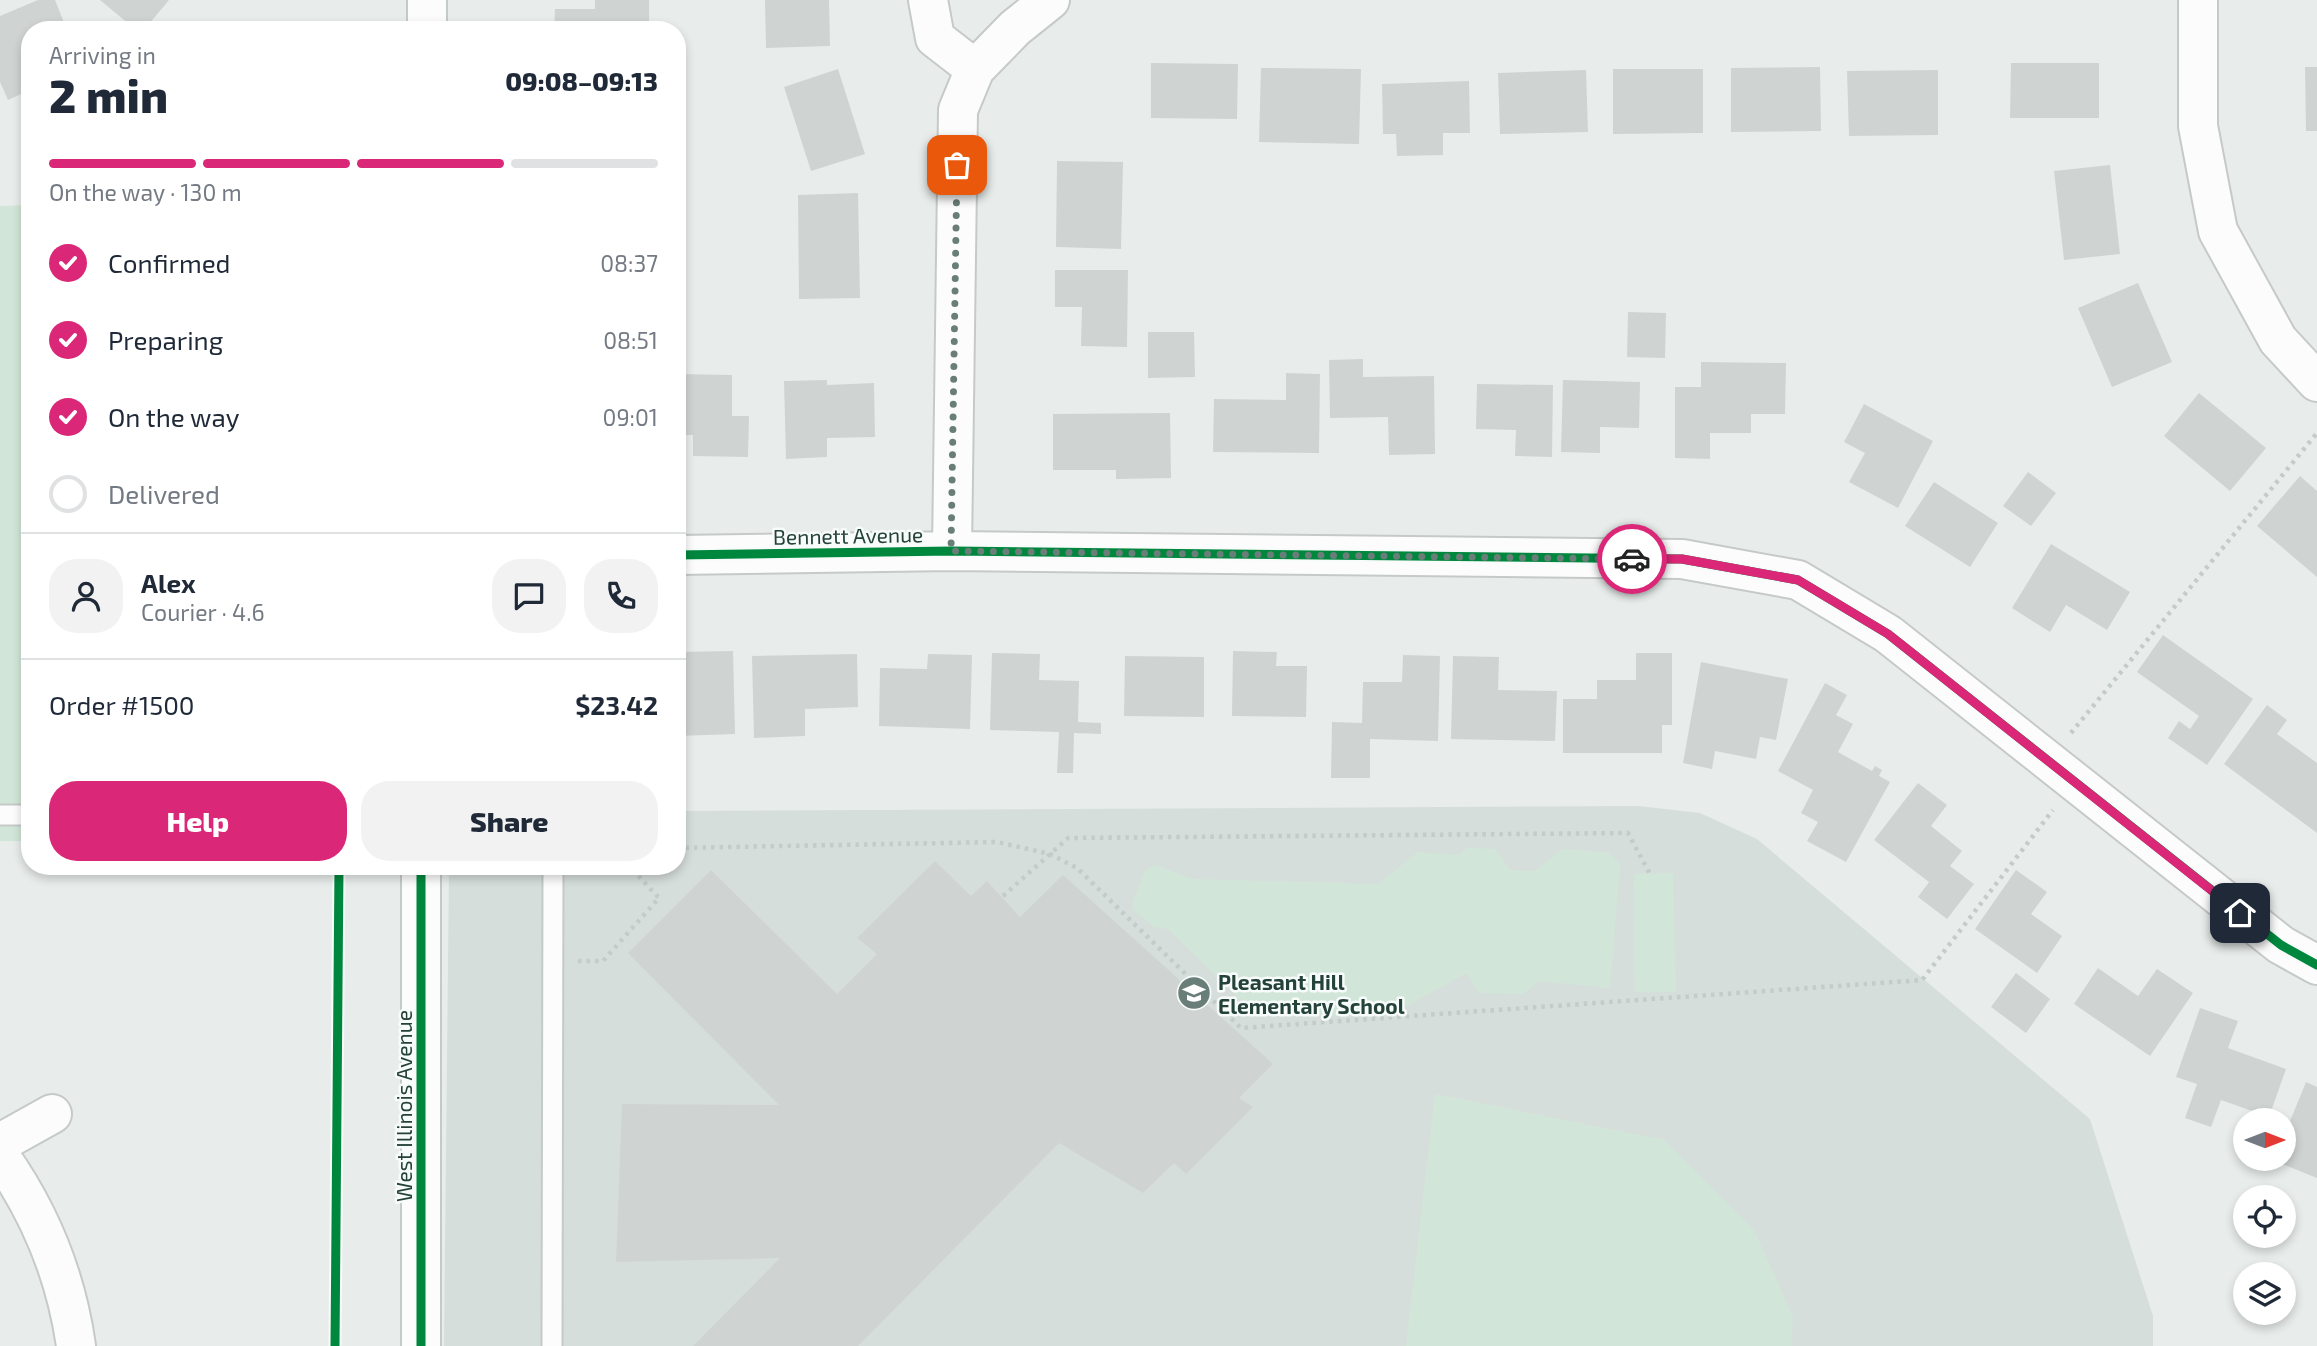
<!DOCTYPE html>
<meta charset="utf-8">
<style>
:root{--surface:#fff;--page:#f2f2f3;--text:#1f2937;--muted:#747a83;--line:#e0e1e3;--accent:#db2777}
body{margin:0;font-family:"Exo 2",sans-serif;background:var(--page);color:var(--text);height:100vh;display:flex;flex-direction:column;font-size:26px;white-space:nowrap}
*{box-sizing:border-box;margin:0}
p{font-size:23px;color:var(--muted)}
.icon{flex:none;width:38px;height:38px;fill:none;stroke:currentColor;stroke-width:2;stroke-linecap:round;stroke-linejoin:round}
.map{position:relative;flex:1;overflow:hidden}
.side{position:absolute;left:21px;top:21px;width:665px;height:854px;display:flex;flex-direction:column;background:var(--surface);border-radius:28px;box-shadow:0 4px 10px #0003}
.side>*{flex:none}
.needle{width:46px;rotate:90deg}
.controls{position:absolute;left:2233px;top:1108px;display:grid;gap:14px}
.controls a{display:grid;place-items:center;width:63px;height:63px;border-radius:50%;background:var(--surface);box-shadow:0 4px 10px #0003;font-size:35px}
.pin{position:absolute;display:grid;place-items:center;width:60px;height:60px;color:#fff;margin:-30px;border-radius:14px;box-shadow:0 4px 10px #0006}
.courier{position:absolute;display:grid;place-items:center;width:70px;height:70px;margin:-35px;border:5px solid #db2777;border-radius:50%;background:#fff;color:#222;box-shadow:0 2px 9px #0007}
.head em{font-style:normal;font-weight:800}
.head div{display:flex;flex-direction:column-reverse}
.head{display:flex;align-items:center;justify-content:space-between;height:119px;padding:0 28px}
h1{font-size:46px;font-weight:800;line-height:52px}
.bar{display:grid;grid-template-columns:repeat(4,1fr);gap:10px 7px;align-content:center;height:84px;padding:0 28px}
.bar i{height:9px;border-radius:5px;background:var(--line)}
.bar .selected{background:var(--accent)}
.bar p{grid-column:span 4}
.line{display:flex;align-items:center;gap:18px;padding:0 28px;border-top:2px solid var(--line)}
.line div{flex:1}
.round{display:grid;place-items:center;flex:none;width:74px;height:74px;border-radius:28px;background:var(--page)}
ol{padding:0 28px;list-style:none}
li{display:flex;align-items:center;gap:21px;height:77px}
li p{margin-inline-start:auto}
li .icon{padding:7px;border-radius:50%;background:var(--accent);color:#fff;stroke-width:4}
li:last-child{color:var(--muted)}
li i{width:38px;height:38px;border:4px solid var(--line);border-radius:50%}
.button{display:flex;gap:14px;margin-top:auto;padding:14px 28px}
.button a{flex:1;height:80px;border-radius:28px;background:var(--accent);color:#fff;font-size:28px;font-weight:800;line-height:80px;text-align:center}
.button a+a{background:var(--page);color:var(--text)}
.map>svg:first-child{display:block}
.built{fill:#d6dedb}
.green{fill:#d1e6d8}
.building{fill:#cfd4d2}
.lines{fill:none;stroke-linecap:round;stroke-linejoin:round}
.service-casing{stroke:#c5cac8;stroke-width:23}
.minor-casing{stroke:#c5cac8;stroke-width:42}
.secondary-casing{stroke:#c3cbc8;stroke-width:42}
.path{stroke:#c3ccca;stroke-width:4.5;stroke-dasharray:3.5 5;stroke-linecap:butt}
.service{stroke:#fcfcfc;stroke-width:19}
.minor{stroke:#fcfcfc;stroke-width:38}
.secondary{stroke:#fcfcfc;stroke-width:38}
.cycleway-casing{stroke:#f7fbf9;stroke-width:13}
.cycleway{stroke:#00873e;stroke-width:9}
.done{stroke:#697e78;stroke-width:7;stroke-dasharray:0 12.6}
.route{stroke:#db2777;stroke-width:9}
.labels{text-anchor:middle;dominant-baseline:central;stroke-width:5;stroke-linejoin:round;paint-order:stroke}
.street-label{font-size:21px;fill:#24423a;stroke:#f7fbf9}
.poi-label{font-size:21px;font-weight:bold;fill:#24423a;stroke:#f7fbf9;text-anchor:start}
</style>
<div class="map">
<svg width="2317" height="1346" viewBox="0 0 2317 1346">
<rect width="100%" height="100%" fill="#e8edeb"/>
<path class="built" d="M1639,806L1700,813L1757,839L2090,1119L2153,1316V1346H444L449,866H677V811Z"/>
<path class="green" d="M30,205V841H0V206Z
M1467,848L1495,849L1510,870L1535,871L1563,849L1609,853L1620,864L1610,988L1539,981L1523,994L1479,993L1467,973L1386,1017L1256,1015L1168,929L1154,927L1134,910L1133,901L1146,870L1155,865L1193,879L1378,884L1418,852L1459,855Z
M1673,873L1676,992H1635L1634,874Z
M1435,1094L1664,1140L1754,1230L1793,1317L1791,1346H1406Z"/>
<path class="building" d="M38,0H55L67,30H30V90L8,100L0,82V16Z
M100,0H169L144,30H136Z
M595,0H649V30H554L555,9H595Z
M765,0H829L830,46L766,48Z
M1151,63L1238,64L1237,119L1151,118Z
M2011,63H2099V118H2010Z
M1820,67L1821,131L1731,132V68Z
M2305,67H2317V131H2306Z
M1261,68L1361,69L1359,144L1259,142Z
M838,69L865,154L811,171L784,87Z
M1613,69H1703V133L1613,134Z
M1586,70L1588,132L1500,134L1498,73Z
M1938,70V135L1849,136L1847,71Z
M1469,81L1470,133H1443V155L1397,156L1396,134H1383L1382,84Z
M1057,161L1123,162L1121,249L1056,247Z
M2110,165L2120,254L2064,260L2054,171Z
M858,193L860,298L799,299L798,195Z
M1055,270H1128L1127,347L1081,346L1082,307H1055Z
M2138,283L2172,362L2112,387L2078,308Z
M1628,312L1666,313L1665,358L1627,357Z
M1148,332H1194L1195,377L1148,378Z
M1363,359V377L1434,376L1435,454L1389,455L1388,417L1330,418L1329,360Z
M1701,362L1786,363L1785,414H1751V433H1710V459L1675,458V387H1701Z
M1286,373L1320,374L1319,453L1213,452L1214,399L1286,400Z
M677,374L732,375V416H749L748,457L693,456V435H677Z
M827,380V385L874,383L875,437L827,438V457L786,459L784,381Z
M1563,380L1640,382L1639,428L1600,427V453L1561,452Z
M1477,384L1553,385L1552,457L1515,456L1516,430L1476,429Z
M2199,393L2266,448L2230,491L2164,436Z
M1864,404L1933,441L1898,508L1849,482L1865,453L1844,442Z
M1170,413L1171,478L1116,479V470H1053V414Z
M2028,472L2056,493L2031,526L2003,506Z
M2300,476L2317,491V577L2257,526Z
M1934,482L1998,523L1970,567L1905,526Z
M2051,544L2130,592L2107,630L2066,605L2050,632L2012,608Z
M2163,635L2253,699L2207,765L2168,738L2179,721L2190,729L2199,716L2137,672Z
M733,651L735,734L677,736V652Z
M1233,651L1277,652L1276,666H1307L1306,717L1232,716Z
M992,653L1040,654L1039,680L1079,681L1078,722L1101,723V734L1074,733L1073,773H1057L1059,732L990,730Z
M1636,653H1672V725H1662V753H1563V699H1597V680H1636Z
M857,654L858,707L805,709V736L754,738L752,656Z
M928,654L972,655L970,729L879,726L880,668L927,669Z
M1403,655L1440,656L1438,741L1370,739V778H1331L1332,722L1362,723L1363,682H1402Z
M1125,656L1204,657V717L1124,716Z
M1453,656L1499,657L1498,690L1557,691L1555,741L1451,739Z
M1701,662L1788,679L1776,740L1760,737L1756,759L1715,751L1712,769L1683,763Z
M1825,683L1847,695L1836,715L1853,724L1838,752L1872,771L1875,766L1882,770L1879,776L1890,782L1846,862L1807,841L1818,822L1801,813L1813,790L1778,771Z
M2267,705L2287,720L2277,734L2317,763V833L2224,764Z
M1918,783L1947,805L1931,826L1962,851L1950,866L1974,884L1947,919L1918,897L1929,882L1874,840Z
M935,861L971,896L987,881L1020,917L1063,875L1273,1064L1239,1098L1253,1107L1186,1174L1174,1163L1143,1193L1059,1143L858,1346H693L780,1258L616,1262L622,1104L779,1105L628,953L711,870L837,994L877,954L857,938Z
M2016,870L2047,892L2031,914L2062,936L2037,973L1975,929Z
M2098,968L2138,996L2157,969L2193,993L2150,1056L2074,1004Z
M2016,973L2050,999L2026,1033L1991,1007Z
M2200,1008L2238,1021L2228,1048L2286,1069L2269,1117L2221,1100L2211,1127L2185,1118L2197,1084L2176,1077Z
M2306,1082L2317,1087V1178L2270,1159L2284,1158V1136Z"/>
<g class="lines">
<g class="service-casing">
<path id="service" d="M0,815H30
M552,1346L553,866"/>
</g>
<g class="minor-casing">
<path id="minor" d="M928,0L935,38L975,69
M2198,0V126L2218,231L2278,340L2317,382
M952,551L958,110L975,69L1015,28L1050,0
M677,555L952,551L1682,559L1798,580L1888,634L2281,945L2317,965
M0,1143L52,1114
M0,1156C41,1214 66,1275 76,1346"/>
</g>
<g class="secondary-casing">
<path id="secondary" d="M427,30V0
M421,866V1346"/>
</g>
<path class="path" d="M2071,733L2317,433
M677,848L997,842L1050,854L1077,868L1241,1028L1922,980L2053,810
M1003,896L1068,838L1628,833L1650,874
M578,961H603L659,898L629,866"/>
<use href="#service" class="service"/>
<use href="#minor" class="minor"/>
<use href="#secondary" class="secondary"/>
<g class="cycleway-casing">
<path id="cycleway" d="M677,555L952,551L1682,559L1798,580L1888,634L2281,945L2317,965
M421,866V1346
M335,1346L339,866"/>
</g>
<use href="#cycleway" class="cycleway"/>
</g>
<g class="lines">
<path class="done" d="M957,165L951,551L1632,559"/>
<path class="route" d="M1632,559H1682L1798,580L1888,634L2240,913"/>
</g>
<defs>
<g id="school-disc" transform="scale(1.75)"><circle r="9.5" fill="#697e78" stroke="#f7fbf9"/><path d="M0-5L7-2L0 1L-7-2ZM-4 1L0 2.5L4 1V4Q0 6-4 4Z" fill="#fff"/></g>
</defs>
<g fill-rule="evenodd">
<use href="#school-disc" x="1194" y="993"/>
</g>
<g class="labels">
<g class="street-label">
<text transform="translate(848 535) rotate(-1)">Bennett Avenue</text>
<text transform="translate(403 1106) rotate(-90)">West Illinois Avenue</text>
</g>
<g class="poi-label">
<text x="1218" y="981">Pleasant Hill<tspan x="1218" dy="24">Elementary School</tspan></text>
</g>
</g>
</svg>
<div class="controls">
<a><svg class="needle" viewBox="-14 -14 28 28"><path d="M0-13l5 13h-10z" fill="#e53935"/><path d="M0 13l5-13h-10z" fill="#747a83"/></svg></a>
<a><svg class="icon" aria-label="locate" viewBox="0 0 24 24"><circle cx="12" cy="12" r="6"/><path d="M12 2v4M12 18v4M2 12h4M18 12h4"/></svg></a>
<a><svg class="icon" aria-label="layers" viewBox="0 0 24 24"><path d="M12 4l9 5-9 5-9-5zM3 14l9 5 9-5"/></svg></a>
</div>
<div class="pin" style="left:957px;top:165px;background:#ea580c"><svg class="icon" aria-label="bag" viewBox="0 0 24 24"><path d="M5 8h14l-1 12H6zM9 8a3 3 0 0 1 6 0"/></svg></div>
<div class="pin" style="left:2240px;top:913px;background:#1f2937"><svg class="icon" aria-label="home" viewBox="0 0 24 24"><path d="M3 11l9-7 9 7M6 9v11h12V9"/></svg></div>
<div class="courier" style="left:1632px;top:559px"><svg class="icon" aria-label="car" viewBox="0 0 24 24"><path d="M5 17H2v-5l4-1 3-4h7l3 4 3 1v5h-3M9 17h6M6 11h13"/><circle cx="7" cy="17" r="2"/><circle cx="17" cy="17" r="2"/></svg></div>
<section class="side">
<div class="head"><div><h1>2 min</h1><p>Arriving in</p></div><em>09:08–09:13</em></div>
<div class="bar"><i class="selected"></i><i class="selected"></i><i class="selected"></i><i></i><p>On the way · 130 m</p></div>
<ol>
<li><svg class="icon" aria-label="check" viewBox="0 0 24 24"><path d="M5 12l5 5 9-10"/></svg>Confirmed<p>08:37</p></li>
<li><svg class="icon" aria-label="check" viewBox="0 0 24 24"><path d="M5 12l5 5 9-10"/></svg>Preparing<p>08:51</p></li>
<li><svg class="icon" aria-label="check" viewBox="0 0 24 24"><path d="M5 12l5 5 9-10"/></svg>On the way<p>09:01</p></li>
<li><i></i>Delivered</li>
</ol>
<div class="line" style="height:126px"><a class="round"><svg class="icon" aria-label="person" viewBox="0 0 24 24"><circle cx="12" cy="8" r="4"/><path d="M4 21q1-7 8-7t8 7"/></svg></a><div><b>Alex</b><p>Courier · 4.6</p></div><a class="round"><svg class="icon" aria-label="chat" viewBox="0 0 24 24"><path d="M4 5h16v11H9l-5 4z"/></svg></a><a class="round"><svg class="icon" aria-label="phone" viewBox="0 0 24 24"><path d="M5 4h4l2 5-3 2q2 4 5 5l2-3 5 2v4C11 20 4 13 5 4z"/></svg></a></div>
<div class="line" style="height:91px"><div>Order #1500</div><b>$23.42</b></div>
<div class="button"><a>Help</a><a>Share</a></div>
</section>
</div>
